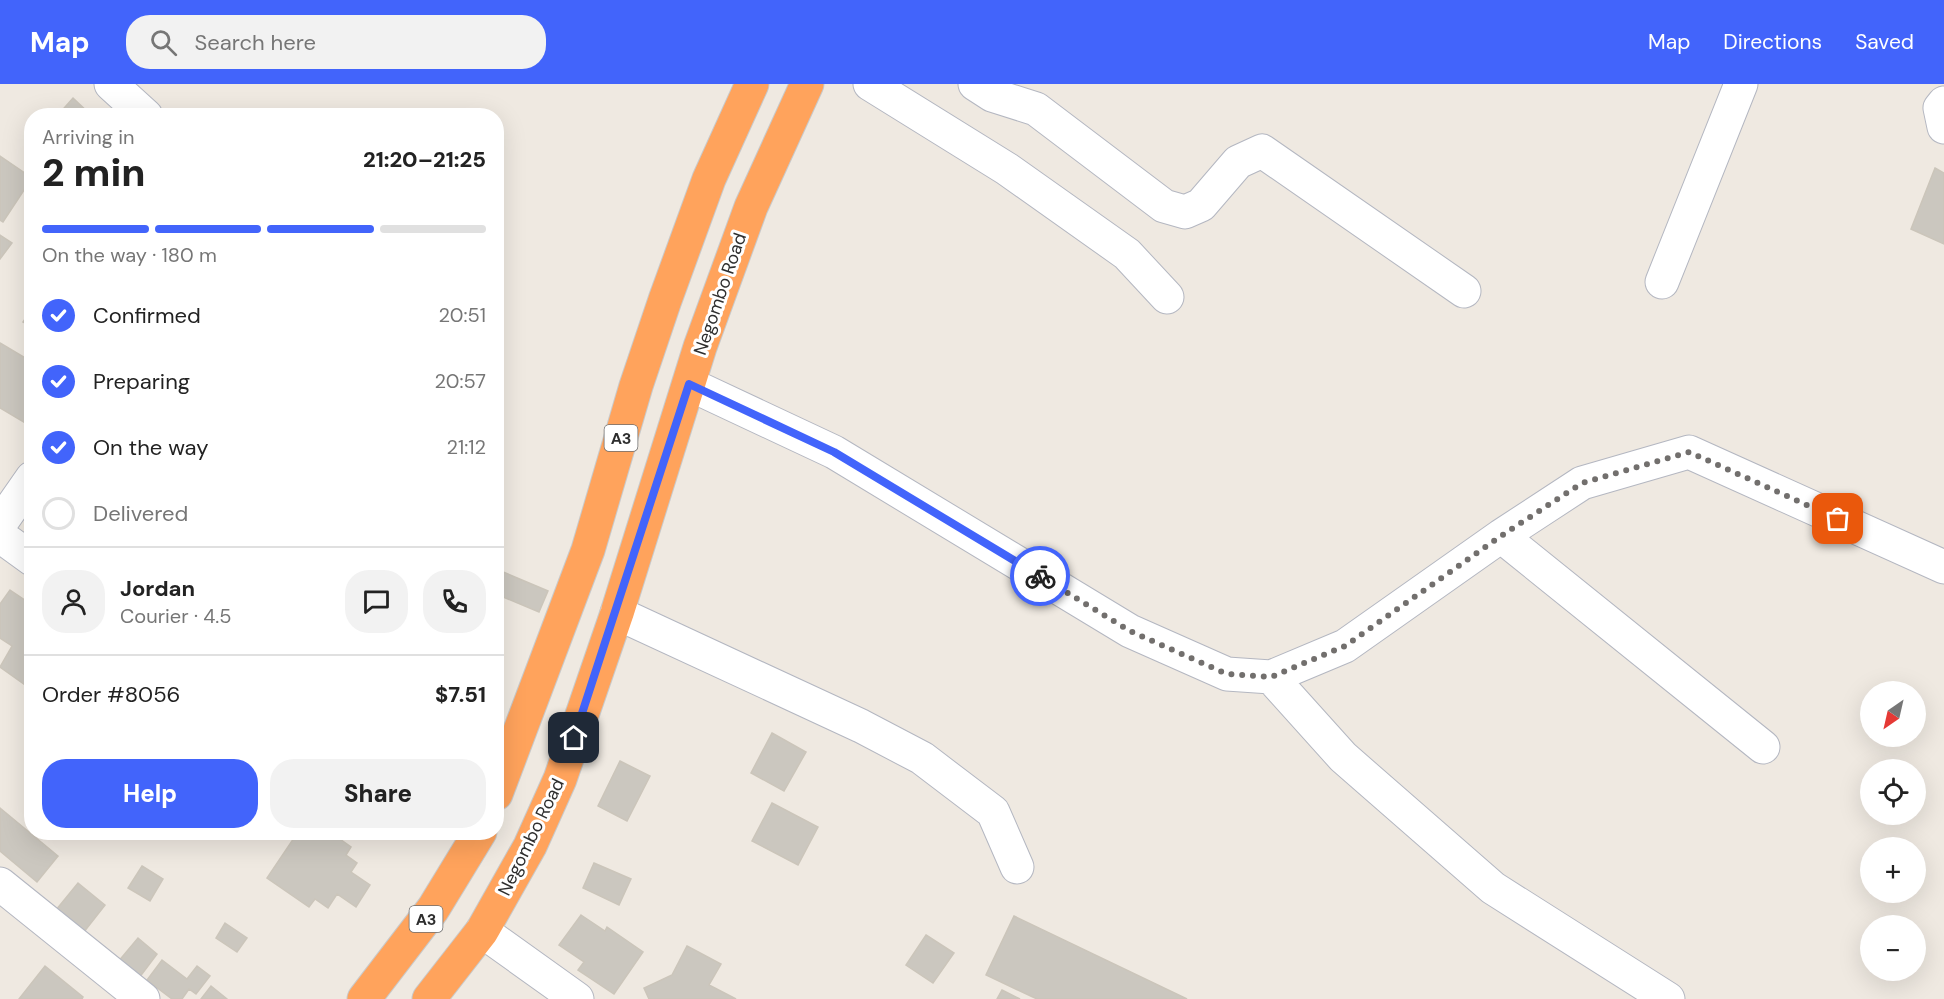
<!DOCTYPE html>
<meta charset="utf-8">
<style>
:root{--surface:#fff;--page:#f2f2f2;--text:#222;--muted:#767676;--line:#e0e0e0;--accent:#4264fb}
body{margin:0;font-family:"DM Sans",sans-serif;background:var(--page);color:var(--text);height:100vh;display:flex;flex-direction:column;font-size:22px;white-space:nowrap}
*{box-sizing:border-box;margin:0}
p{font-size:20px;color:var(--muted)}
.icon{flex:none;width:33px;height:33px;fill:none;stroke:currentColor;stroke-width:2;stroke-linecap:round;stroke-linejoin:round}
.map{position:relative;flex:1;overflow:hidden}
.side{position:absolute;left:24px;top:24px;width:480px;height:732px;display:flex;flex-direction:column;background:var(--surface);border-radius:24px;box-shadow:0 6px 24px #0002}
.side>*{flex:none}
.needle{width:39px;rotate:214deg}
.controls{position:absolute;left:1860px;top:597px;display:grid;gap:12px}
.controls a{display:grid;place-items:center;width:66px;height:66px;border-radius:50%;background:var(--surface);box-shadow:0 6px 24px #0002;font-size:30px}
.pin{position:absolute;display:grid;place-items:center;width:51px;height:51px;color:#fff;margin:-26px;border-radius:12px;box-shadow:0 3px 9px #0006}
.courier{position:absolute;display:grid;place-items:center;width:60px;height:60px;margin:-30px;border:4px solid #4264fb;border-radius:50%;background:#fff;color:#222;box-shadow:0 2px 8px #0007}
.head em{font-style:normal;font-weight:800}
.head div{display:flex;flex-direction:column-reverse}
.head{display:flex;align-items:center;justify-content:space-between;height:102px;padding:0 18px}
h1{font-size:39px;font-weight:800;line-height:45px}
.bar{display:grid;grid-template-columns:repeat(4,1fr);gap:9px 6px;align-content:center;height:72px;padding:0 18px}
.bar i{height:8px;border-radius:4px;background:var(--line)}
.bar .selected{background:var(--accent)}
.bar p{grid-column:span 4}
.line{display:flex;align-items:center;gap:15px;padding:0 18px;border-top:2px solid var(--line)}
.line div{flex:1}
.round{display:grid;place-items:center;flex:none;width:63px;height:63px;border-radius:24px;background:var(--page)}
ol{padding:0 18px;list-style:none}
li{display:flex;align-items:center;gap:18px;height:66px}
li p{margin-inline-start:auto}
li .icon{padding:6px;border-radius:50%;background:var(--accent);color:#fff;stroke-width:4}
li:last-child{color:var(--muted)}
li i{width:33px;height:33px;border:3px solid var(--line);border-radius:50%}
.cta{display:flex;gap:12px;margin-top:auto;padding:12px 18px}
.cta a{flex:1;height:69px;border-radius:24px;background:var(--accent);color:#fff;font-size:24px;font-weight:800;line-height:69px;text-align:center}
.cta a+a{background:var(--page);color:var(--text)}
header{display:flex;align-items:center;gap:36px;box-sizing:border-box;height:84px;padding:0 30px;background:var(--accent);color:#fff}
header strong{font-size:28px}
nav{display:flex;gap:33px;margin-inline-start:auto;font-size:21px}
.search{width:420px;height:54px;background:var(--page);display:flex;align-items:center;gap:15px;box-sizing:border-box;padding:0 21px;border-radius:24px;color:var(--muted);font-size:22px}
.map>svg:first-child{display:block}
.building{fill:#cbc7bf;stroke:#cbc5ba;stroke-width:1.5}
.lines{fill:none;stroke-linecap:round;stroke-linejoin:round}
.minor-casing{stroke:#b4b7c1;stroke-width:35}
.highway-casing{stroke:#c9c9c9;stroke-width:35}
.minor{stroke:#fff;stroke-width:33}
.highway{stroke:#ffa35c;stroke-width:33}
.done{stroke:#726f6d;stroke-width:6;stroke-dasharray:0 10.8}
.route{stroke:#4264fb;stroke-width:8}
.labels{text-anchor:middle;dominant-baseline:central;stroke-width:6;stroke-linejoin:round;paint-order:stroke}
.shield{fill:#fff;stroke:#6d6d6d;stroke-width:1.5}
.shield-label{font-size:16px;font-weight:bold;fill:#2e2e2e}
.street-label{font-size:18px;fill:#2e2e2e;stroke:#fff}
</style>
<header>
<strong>Map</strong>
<div class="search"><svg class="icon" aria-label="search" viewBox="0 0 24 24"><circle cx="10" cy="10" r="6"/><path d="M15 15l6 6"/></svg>Search here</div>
<nav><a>Map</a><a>Directions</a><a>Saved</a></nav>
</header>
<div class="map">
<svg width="1944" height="915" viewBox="0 0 1944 915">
<rect width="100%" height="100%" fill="#efe9e1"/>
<path class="building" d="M73,14L92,32H57Z
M0,72L32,94L3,138L0,136Z
M1935,84L1944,89V160L1911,145Z
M0,151L12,159L0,175Z
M32,225V243L23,238Z
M0,259L32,278V343L0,324Z
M496,485L548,507L539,528L496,510Z
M10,506L32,521V598L28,603L0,583L12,562L0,554V520Z
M772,649L806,668L784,707L751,689Z
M620,677L650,692L627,737L598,722Z
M772,719L818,743L798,781L752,757Z
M0,724L58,772L37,798L0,767Z
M298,748H330L351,763L346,771L357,779L351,788L370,801L356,823L337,810L328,824L315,815L309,823L267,794Z
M594,779L631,795L619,821L583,804Z
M142,782L163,795L150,817L128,804Z
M78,799L105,821L80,853L52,831Z
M581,831L605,847L607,843L643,868L614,910L578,886L584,878L559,861Z
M1014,832L1187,915H1037L986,891Z
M225,839L247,854L237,868L216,854Z
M926,851L954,869L933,899L906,881Z
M138,854L157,870L139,894L118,878Z
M687,862L721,880L709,901L736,915H649L644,904L672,891Z
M162,876L187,895L197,882L210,892L196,910L189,905L182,915H172L147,896Z
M45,882L83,913L82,915H19Z
M211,902L227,915H201Z
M1002,906L1020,915H997Z"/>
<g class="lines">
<g class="minor-casing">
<path id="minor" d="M111,0L146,32
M870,0L1007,85L1127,170L1167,213
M975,0L992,11L1036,25L1164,122L1185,128L1201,121L1238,78L1262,67L1464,207
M1944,19L1940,24L1944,43
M1662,198L1741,0
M689,300L834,368L1130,547L1227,590L1271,593L1345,562L1501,452L1582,399L1689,368L1944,483
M0,440L32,394
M0,452L32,475
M1501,452L1763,663
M617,529L861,642L922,674L993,728L1017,783
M1271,593L1343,673L1493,804L1668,915
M0,800L143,915
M482,847L577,915"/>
</g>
<g class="highway-casing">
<path id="highway" d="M496,710L588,466L636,302L665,216L709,95L752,0
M364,915L433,825L480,748
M429,915L482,847L530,762L560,695L617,529L700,263L751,123L807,0"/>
</g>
<use href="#minor" class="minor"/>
<use href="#highway" class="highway"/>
</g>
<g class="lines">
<path class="done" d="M1040,492L1130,547L1227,590L1271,593L1345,562L1501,452L1582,399L1689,368L1838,435"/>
<path class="route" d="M574,654L689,300L834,368L1040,492"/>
</g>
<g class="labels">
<g class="shield">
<rect x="604.5" y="341" width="33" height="26" rx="4.5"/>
<rect x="409.5" y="822" width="33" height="26" rx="4.5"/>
</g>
<g class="shield-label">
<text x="621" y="354">A3</text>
<text x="426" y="835">A3</text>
</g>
<g class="street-label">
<text transform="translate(720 210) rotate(-71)">Negombo Road</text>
<text transform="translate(531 753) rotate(-64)">Negombo Road</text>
</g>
</g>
</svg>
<div class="controls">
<a><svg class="needle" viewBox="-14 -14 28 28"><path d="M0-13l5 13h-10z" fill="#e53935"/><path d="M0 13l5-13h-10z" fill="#767676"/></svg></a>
<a><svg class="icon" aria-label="locate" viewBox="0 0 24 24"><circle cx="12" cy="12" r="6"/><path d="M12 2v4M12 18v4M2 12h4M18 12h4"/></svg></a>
<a>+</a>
<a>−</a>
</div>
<div class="pin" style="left:1838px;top:435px;background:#ea580c"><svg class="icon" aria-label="bag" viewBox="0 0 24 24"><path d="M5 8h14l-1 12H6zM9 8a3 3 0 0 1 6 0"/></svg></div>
<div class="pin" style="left:574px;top:654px;background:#1f2937"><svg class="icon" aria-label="home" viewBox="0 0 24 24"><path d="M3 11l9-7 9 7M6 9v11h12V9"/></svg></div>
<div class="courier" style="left:1040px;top:492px"><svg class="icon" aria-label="bike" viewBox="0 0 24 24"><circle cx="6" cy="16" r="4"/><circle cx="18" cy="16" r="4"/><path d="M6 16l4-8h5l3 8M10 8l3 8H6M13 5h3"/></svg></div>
<section class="side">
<div class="head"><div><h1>2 min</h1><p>Arriving in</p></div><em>21:20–21:25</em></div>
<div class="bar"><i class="selected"></i><i class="selected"></i><i class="selected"></i><i></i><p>On the way · 180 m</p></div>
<ol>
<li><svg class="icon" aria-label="check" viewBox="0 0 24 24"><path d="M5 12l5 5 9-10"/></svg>Confirmed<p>20:51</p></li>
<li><svg class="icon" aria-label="check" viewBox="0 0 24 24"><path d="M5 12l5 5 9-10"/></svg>Preparing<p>20:57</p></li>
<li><svg class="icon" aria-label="check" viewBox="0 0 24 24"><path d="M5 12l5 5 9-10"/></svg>On the way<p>21:12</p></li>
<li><i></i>Delivered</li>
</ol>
<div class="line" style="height:108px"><a class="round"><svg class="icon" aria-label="person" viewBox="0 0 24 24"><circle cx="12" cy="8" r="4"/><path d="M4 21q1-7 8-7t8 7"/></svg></a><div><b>Jordan</b><p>Courier · 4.5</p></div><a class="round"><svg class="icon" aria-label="chat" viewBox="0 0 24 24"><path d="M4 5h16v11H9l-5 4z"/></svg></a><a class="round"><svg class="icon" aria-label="phone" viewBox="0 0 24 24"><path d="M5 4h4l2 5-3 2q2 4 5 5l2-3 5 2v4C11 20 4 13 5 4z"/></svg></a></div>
<div class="line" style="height:78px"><div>Order #8056</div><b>$7.51</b></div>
<div class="cta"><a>Help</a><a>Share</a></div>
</section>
</div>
